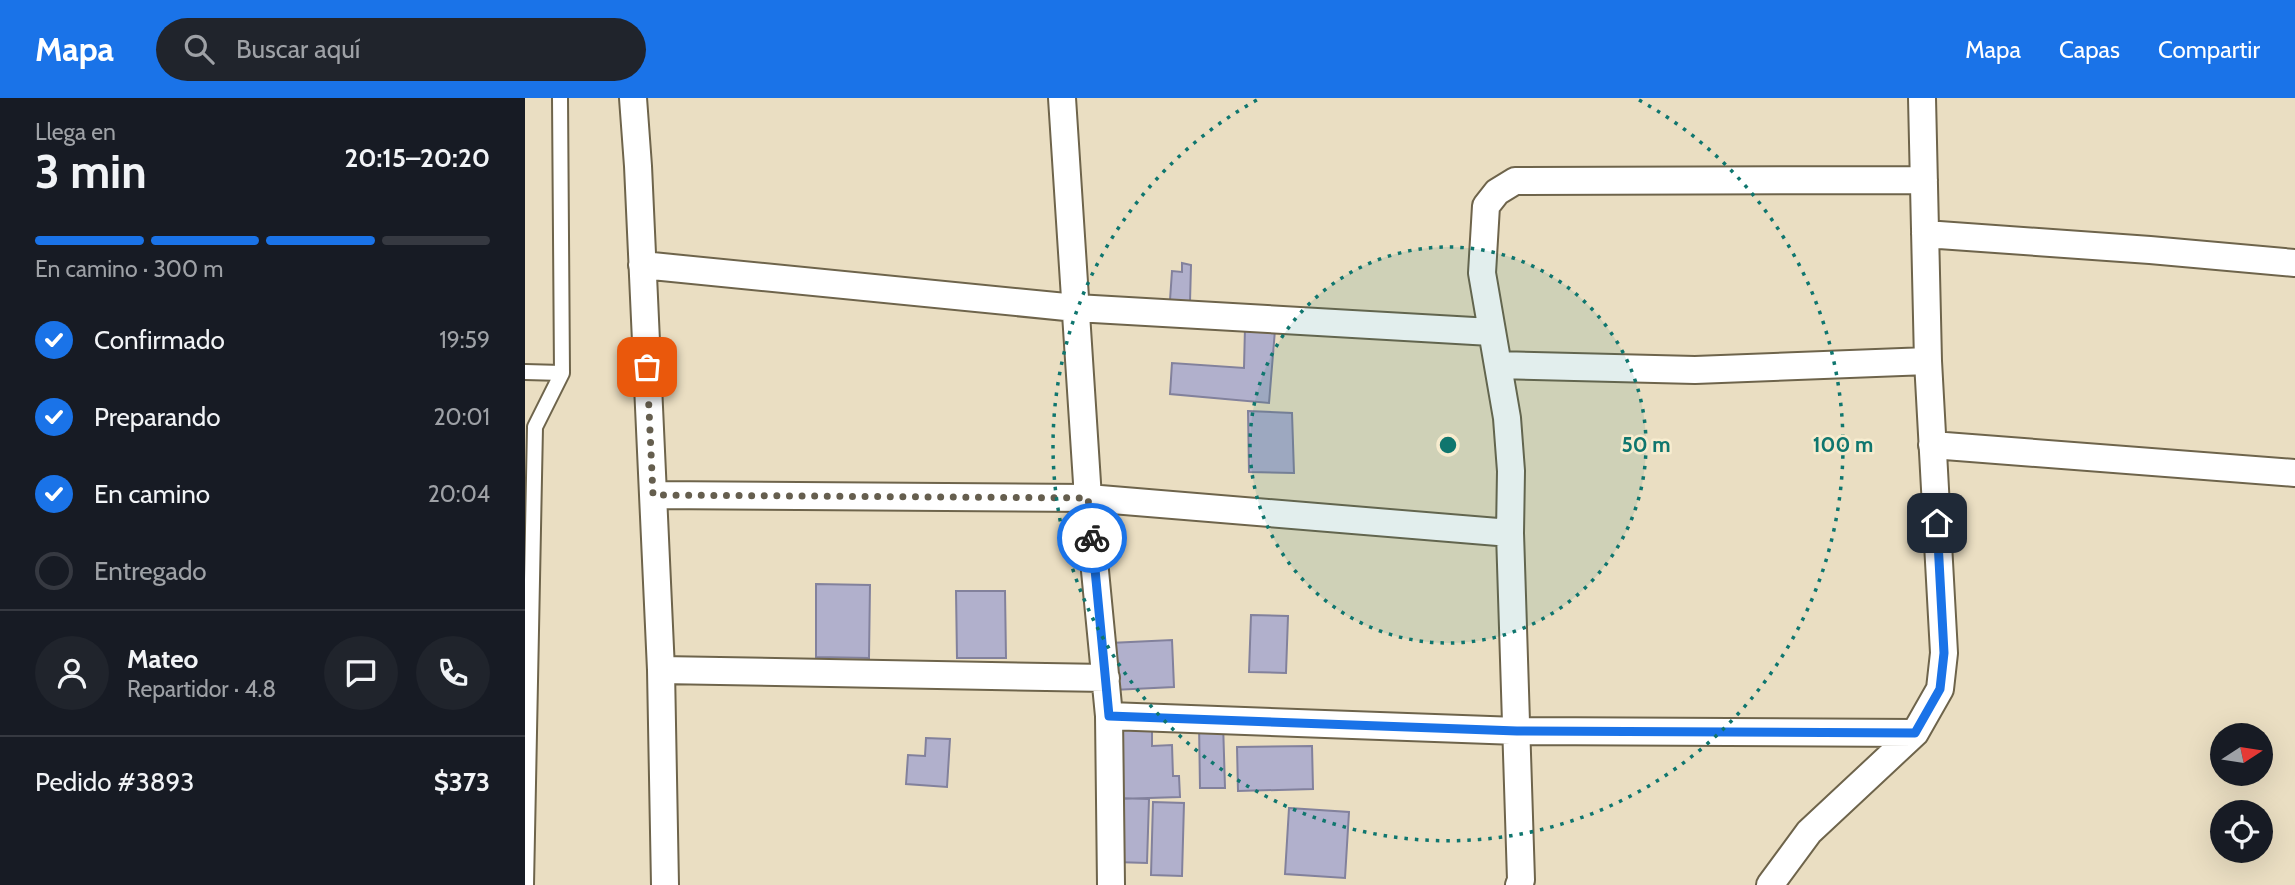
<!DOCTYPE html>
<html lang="es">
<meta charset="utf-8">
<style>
:root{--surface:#171b24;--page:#20242c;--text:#f1f3f6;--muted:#9ea1a6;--line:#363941;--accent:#1a73e8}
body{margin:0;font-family:Cabin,sans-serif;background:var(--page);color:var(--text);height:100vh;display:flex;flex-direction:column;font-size:26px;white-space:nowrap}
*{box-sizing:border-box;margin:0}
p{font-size:23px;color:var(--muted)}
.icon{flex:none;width:38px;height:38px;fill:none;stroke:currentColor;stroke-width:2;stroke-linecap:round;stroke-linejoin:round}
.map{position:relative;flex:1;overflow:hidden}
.panel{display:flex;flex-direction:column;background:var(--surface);width:525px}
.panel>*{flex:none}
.needle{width:46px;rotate:78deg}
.buttons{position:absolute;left:1685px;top:625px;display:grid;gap:14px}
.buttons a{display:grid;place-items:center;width:63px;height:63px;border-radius:50%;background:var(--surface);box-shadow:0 7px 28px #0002;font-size:35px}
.pin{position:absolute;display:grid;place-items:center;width:60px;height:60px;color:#fff;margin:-30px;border-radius:14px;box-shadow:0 4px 10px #0006}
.courier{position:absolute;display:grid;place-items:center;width:70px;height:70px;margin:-35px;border:5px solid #1a73e8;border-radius:50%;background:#fff;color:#222;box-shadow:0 2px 9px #0007}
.summary em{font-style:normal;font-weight:800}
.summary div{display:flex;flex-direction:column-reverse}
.summary{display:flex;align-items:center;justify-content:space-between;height:119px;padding:0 35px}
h1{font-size:46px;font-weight:800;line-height:52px}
.bar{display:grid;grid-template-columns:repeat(4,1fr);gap:10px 7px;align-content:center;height:84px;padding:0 35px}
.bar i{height:9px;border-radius:5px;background:var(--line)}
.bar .current{background:var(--accent)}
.bar p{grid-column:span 4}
.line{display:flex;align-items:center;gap:18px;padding:0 35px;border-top:2px solid var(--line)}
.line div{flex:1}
.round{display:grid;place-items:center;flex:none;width:74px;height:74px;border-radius:37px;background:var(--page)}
ol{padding:0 35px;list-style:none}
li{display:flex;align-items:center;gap:21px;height:77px}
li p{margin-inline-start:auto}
li .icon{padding:7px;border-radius:50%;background:var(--accent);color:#fff;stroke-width:4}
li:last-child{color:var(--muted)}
li i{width:38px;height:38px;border:4px solid var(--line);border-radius:50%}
header{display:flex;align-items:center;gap:42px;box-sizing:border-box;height:98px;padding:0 35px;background:var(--accent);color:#fff}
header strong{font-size:33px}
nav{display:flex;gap:38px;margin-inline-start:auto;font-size:24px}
.search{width:490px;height:63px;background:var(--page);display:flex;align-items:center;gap:18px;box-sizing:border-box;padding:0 24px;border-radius:38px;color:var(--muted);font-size:26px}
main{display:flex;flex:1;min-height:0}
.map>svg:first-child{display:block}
.building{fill:#b1b0cc;stroke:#82819c;stroke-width:2}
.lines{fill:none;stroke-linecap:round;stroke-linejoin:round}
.service-casing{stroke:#6e644b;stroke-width:18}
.minor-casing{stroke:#6e644b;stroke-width:30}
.service{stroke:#fff;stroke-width:14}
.minor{stroke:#fff;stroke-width:26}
.done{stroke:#655e4e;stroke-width:7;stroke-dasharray:0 12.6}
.route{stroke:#1a73e8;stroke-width:9}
.ring{fill:none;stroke:#0f766e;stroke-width:3.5;stroke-dasharray:3.5 7}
.centre{fill:#0f766e;stroke:#f7eccf;stroke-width:3.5}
.ring-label{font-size:21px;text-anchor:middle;font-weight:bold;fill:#0f766e;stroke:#f7eccf;stroke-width:5;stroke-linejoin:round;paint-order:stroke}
</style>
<header>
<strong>Mapa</strong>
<div class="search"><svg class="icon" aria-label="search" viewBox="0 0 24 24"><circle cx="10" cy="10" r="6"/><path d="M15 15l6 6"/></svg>Buscar aquí</div>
<nav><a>Mapa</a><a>Capas</a><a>Compartir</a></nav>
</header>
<main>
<section class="panel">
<div class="summary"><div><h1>3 min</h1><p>Llega en</p></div><em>20:15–20:20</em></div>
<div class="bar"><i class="current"></i><i class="current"></i><i class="current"></i><i></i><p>En camino · 300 m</p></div>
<ol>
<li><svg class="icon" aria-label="check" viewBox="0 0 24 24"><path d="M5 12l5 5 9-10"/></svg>Confirmado<p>19:59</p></li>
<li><svg class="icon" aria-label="check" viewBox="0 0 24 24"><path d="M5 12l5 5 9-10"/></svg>Preparando<p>20:01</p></li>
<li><svg class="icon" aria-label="check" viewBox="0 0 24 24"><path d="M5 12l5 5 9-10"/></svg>En camino<p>20:04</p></li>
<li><i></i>Entregado</li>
</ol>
<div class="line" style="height:126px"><a class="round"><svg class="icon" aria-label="person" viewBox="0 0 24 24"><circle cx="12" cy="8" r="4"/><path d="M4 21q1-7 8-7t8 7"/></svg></a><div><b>Mateo</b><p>Repartidor · 4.8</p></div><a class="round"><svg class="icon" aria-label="chat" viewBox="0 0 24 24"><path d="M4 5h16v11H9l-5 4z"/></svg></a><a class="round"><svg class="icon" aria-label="phone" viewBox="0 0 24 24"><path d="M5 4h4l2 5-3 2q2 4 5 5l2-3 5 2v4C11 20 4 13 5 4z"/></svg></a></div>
<div class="line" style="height:91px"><div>Pedido #3893</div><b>$373</b></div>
</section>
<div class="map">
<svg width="1770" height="787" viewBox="0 0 1770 787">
<rect width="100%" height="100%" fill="#eadec2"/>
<path class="building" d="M657,165L666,167L665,204L645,202L647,173L657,174Z
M720,229L750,232L744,305L645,296L647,265L719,270Z
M723,313L767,315L769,375L724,374Z
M291,486L345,487L344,560L291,559Z
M431,493H480L481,560H432Z
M726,517L763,518L761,575L724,574Z
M647,542L649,589L588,592L585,545Z
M627,623V648L647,647L648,678H654L655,699L592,701L590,624Z
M698,624L700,690H675L674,625Z
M401,640L425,641L422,689L381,686L383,657L400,658Z
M787,648L788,691L713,693L712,649Z
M591,700L624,701L622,765L590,764Z
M628,704L659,705L657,778L626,777Z
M764,710L824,714L820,780L760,776Z"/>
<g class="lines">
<g class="service-casing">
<path id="service" d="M0,274L37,275
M1,787L10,329L37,275L35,0"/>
</g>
<g class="minor-casing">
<path id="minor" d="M108,0L113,68L136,572L140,787
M537,0L563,400L584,618L586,787
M1400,136L1625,152L1770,165
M117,167L551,210L966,234
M973,267L1170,272L1403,263
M1407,347L1770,375
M128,397L563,400L985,435
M136,572L581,580
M584,618L992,633L1390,635
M994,787L996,782L985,435L986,373L982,320L957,175L961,108L972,94L990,83L1399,82
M1245,787L1284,734L1390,635L1415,591L1419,555L1403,263L1397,0"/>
</g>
<use href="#service" class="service"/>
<use href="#minor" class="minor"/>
</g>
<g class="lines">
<path class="done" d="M122,269L128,397L563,400L567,440"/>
<path class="route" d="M567,440L584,618L992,633L1390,635L1415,591L1419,555L1412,425"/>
</g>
<circle cx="923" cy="347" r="198" fill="#0f766e" fill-opacity=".12"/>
<g class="ring">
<circle cx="923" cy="347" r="198"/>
<path d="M1114 2A395 395 0 1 1 732 2"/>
</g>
<circle cx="923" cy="347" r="10" class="centre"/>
<g class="ring-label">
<text x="1121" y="354">50 m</text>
<text x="1318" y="354">100 m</text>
</g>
</svg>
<div class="buttons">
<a><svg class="needle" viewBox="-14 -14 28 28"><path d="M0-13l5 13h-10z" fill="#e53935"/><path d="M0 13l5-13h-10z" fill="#9ea1a6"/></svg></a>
<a><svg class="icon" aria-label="locate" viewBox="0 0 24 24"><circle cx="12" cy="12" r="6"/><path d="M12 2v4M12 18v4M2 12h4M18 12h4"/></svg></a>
</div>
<div class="pin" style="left:122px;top:269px;background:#ea580c"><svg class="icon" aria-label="bag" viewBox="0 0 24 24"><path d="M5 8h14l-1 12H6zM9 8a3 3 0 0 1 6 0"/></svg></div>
<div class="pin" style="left:1412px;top:425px;background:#1f2937"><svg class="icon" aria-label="home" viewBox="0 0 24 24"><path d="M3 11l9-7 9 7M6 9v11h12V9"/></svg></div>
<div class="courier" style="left:567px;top:440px"><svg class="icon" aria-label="bike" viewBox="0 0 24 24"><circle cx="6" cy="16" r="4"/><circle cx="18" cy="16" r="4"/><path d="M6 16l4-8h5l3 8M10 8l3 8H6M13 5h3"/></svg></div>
</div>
</main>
